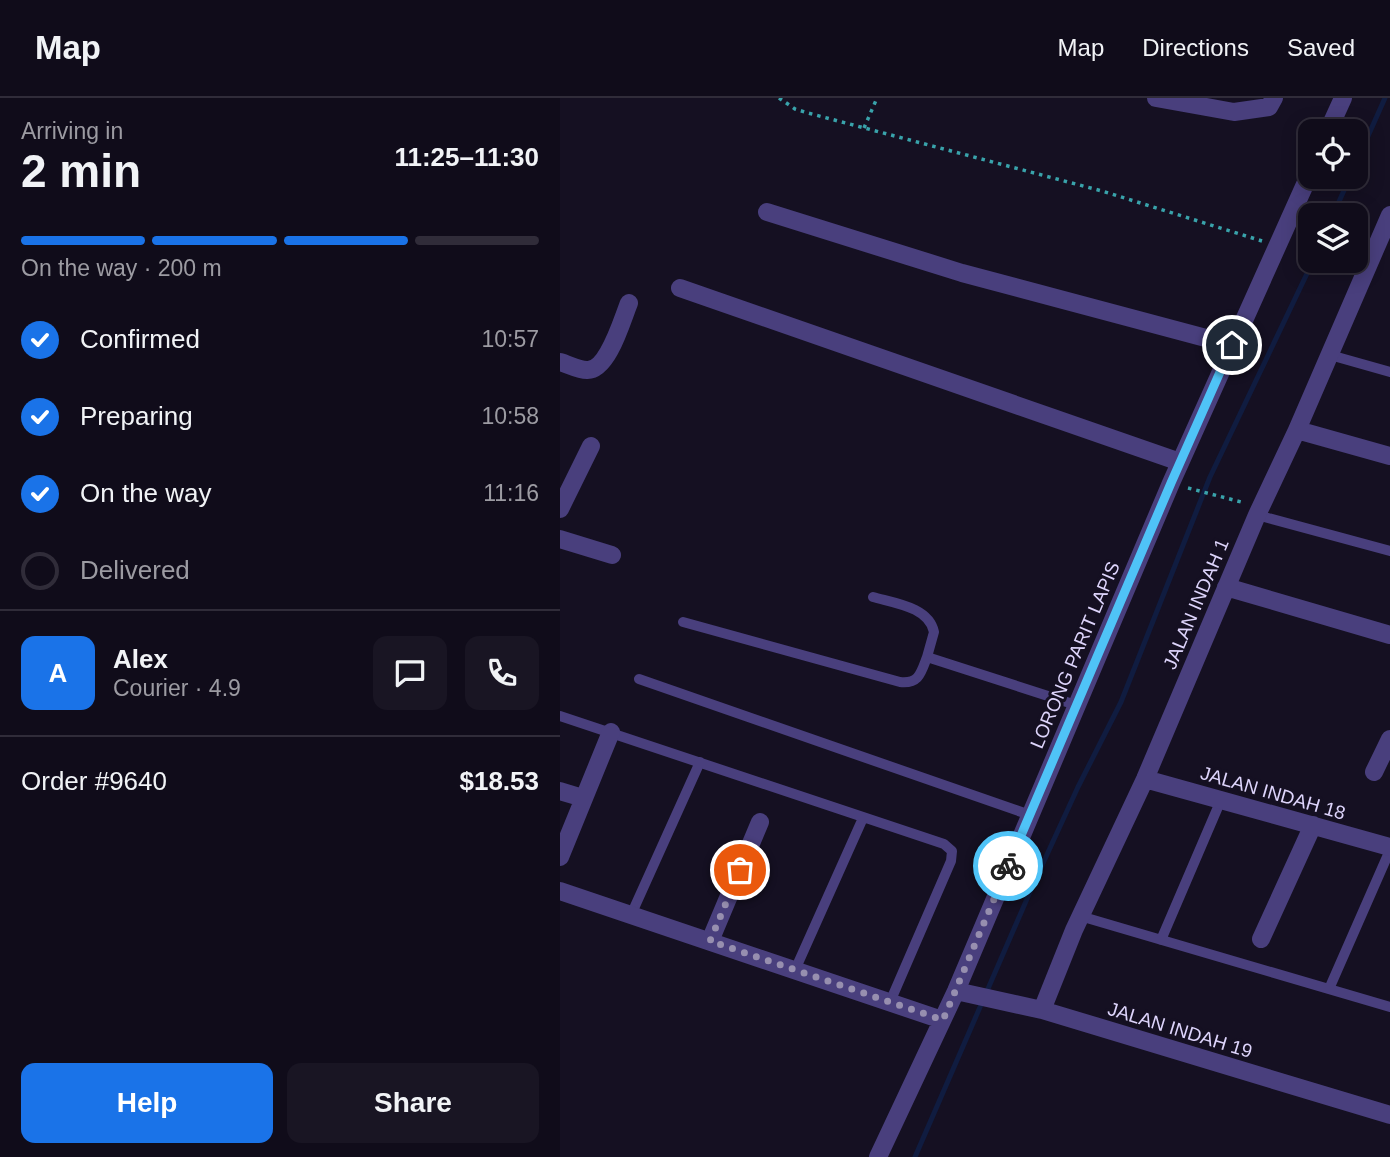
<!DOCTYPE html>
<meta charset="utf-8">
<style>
:root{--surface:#100c1a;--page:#191523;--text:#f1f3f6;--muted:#9c9ba2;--line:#302c39;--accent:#1a73e8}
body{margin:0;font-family:Arial,sans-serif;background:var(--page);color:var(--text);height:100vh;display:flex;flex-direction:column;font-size:26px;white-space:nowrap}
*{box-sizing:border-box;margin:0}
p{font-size:23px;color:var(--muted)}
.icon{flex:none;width:38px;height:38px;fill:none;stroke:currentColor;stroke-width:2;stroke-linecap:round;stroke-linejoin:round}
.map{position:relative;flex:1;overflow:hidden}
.side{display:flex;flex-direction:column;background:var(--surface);width:560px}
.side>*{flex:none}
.tools{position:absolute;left:738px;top:21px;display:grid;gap:14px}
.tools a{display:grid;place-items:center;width:70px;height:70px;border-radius:14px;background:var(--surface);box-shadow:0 4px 18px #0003,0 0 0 2px var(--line);font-size:35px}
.pin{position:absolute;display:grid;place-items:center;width:60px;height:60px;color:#fff;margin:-30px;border:4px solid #fff;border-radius:50%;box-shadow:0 2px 7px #0007}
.courier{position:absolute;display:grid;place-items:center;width:70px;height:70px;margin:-35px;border:5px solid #4fc3f7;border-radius:50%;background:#fff;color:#222;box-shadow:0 2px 9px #0007}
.head em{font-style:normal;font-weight:700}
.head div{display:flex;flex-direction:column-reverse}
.head{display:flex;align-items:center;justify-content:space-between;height:119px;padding:0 21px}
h1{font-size:46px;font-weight:700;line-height:52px}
.bar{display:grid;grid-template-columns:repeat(4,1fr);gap:10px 7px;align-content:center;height:84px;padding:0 21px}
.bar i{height:9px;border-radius:5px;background:var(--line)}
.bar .selected{background:var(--accent)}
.bar p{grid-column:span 4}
.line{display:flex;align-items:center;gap:18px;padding:0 21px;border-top:2px solid var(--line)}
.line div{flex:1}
.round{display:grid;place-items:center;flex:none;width:74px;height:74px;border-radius:14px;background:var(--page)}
ol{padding:0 21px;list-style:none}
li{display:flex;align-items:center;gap:21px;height:77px}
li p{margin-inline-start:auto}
li .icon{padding:7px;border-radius:50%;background:var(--accent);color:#fff;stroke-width:4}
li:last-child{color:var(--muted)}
li i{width:38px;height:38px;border:4px solid var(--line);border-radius:50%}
.button{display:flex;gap:14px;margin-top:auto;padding:14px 21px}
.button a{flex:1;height:80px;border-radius:14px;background:var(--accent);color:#fff;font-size:28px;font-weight:700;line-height:80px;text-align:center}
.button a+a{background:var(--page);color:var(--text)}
header{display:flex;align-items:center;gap:42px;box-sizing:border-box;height:98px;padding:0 35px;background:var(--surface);border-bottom:2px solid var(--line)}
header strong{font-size:33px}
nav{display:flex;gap:38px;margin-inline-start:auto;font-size:24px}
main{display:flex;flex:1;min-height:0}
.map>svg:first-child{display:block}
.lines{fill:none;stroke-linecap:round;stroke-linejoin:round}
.stream{stroke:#101c40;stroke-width:5}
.path{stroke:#39a3ab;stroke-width:3.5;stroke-dasharray:3.5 5;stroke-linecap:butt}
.service{stroke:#493f7d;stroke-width:10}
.minor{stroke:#493f7d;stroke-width:18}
.done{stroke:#978faf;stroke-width:7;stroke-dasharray:0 12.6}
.route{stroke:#4fc3f7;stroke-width:9}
.labels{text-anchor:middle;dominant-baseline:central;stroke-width:6;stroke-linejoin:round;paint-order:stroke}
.street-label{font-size:19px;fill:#ddd4fb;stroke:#151022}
</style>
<header>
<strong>Map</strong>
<nav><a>Map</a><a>Directions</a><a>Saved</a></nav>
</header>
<main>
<section class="side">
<div class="head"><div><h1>2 min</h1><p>Arriving in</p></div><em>11:25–11:30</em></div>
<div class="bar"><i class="selected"></i><i class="selected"></i><i class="selected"></i><i></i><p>On the way · 200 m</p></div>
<ol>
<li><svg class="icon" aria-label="check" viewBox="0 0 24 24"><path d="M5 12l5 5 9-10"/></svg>Confirmed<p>10:57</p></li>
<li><svg class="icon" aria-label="check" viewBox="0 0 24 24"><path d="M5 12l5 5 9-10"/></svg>Preparing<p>10:58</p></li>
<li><svg class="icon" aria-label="check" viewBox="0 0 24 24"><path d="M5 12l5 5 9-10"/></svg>On the way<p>11:16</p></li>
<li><i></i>Delivered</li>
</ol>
<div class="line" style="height:126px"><b class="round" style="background:var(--accent);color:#fff">A</b><div><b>Alex</b><p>Courier · 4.9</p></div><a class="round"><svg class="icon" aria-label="chat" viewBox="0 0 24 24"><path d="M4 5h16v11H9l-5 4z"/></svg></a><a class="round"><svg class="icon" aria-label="phone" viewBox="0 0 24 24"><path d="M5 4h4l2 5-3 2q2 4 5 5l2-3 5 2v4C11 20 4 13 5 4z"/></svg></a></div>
<div class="line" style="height:91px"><div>Order #9640</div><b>$18.53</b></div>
<div class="button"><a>Help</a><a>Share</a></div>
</section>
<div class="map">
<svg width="830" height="1059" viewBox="0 0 830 1059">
<rect width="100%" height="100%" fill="#151022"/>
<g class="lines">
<path class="stream" d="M796,65L825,0
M773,117L790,79
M355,1059L473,787L518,689L561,604L650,379L753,163"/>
<path class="path" d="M219,0L235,11L248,15L542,93L702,143
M304,30L317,0
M628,390L685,405"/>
<path class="service" d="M770,257L830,274
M697,417L830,453
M313,499C334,505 369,509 374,534L367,559L516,607
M123,524L340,584C359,586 361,575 367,559
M79,581L470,717
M0,618L384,746L392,753L391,763L330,904
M71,817L140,664
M520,818L830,909
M601,842L661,702
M235,872L303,720
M769,891L830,752"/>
<path class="minor" d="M596,0L674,14L709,9L714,0
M768,33L783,0
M207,114L402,175L672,247
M120,190L620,364
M0,264C8,266 18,272 27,272C48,273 62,222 69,205
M737,332L830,358
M0,411L31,348
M0,441L52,457
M666,489L830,537
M814,674L830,641
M585,681L830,749
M0,693L23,700
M0,759L51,634
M0,793L382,922
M701,841L753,727
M150,843L200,724
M396,893L482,912L830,1017
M482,912L514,832L585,681L697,417L737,332L830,117
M318,1059L396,893L611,385L751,73"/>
</g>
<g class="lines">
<path class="done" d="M180,772L150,843L383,922L448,768"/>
<path class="route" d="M448,768L611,385L672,247"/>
</g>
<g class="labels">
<g class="street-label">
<text transform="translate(636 506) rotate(-67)">JALAN INDAH 1</text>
<text transform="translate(515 557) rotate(-67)">LORONG PARIT LAPIS</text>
<text transform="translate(713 695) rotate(16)">JALAN INDAH 18</text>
<text transform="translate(620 932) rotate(17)">JALAN INDAH 19</text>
</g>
</g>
</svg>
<div class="tools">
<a><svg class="icon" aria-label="locate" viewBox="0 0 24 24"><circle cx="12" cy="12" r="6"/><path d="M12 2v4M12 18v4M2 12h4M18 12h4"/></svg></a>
<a><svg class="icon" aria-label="layers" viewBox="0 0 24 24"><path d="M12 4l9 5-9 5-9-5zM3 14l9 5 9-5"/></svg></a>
</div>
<div class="pin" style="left:180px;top:772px;background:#ea580c"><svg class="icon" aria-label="bag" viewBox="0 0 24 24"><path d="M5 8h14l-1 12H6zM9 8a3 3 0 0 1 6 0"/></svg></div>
<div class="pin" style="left:672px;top:247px;background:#1f2937"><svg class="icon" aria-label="home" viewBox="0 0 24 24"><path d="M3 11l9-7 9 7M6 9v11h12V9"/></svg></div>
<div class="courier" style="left:448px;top:768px"><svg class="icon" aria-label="bike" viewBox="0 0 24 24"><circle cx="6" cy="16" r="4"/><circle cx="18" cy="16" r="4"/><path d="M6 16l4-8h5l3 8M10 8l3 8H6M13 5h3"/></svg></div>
</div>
</main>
